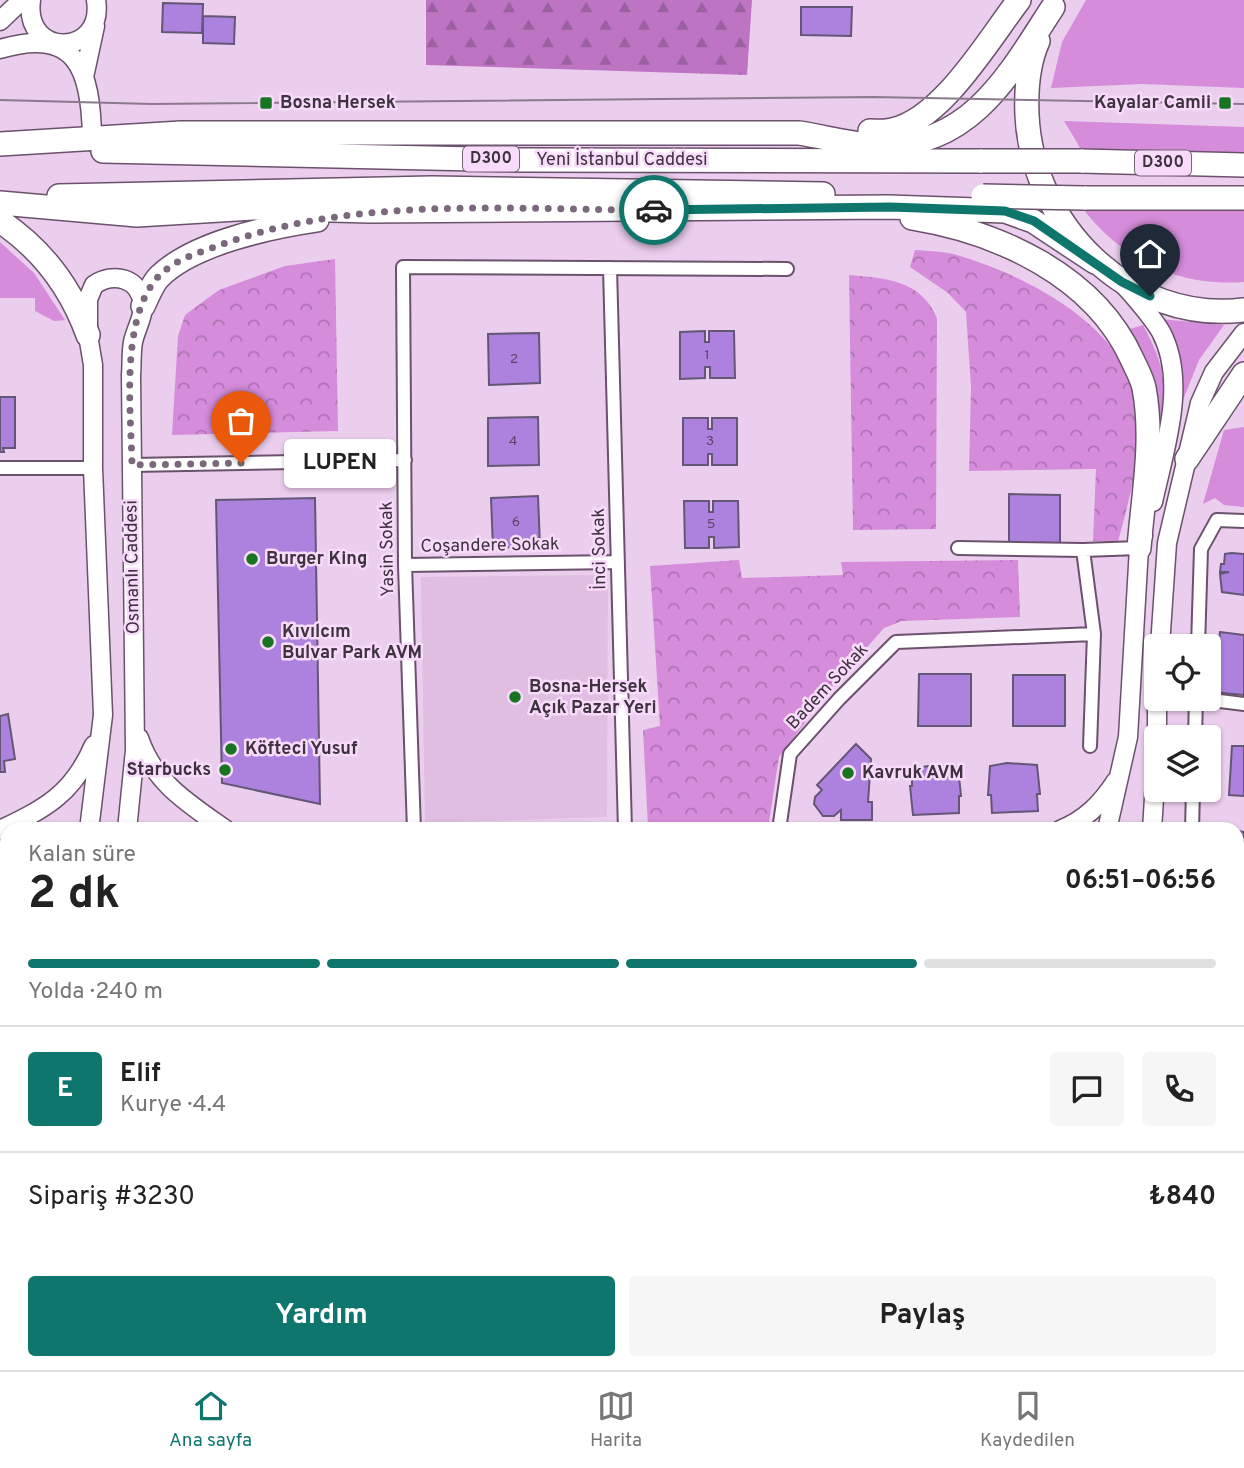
<!DOCTYPE html>
<html lang="tr">
<meta charset="utf-8">
<style>
:root{--surface:#fff;--page:#f6f6f6;--text:#222;--muted:#767676;--line:#e0e0e0;--accent:#0f766e}
body{margin:0;font-family:Overpass,sans-serif;background:var(--page);color:var(--text);height:100vh;display:flex;flex-direction:column;font-size:26px;white-space:nowrap}
*{box-sizing:border-box;margin:0}
p{font-size:23px;color:var(--muted)}
.icon{flex:none;width:38px;height:38px;fill:none;stroke:currentColor;stroke-width:2;stroke-linecap:round;stroke-linejoin:round}
.map{position:relative;flex:1;overflow:hidden}
.drawer{position:absolute;left:0px;top:822px;width:1244px;height:548px;display:flex;flex-direction:column;background:var(--surface);border-radius:21px 21px 0 0;box-shadow:0 2px 5px #0004}
.drawer>*{flex:none}
.tools{position:absolute;left:1144px;top:634px;display:grid;gap:14px}
.tools a{display:grid;place-items:center;width:77px;height:77px;border-radius:7px;background:var(--surface);box-shadow:0 2px 5px #0004;font-size:35px}
.pin{position:absolute;display:grid;place-items:center;width:60px;height:60px;color:#fff;margin:-72px -30px;border-radius:50% 50% 50% 0;rotate:-45deg;box-shadow:0 0 7px #0007}
.pin .icon{rotate:45deg}
.courier{position:absolute;display:grid;place-items:center;width:70px;height:70px;margin:-35px;border:5px solid #0f766e;border-radius:50%;background:#fff;color:#222;box-shadow:0 2px 9px #0007}
.bubble{position:absolute;height:49px;border-radius:7px;background:var(--surface);box-shadow:0 2px 5px #0004;font-size:23px;font-weight:700;line-height:49px;text-align:center}
.head em{font-style:normal;font-weight:700}
.head div{display:flex;flex-direction:column-reverse}
.head{display:flex;align-items:center;justify-content:space-between;height:119px;padding:0 28px}
h1{font-size:46px;font-weight:700;line-height:52px}
.bar{display:grid;grid-template-columns:repeat(4,1fr);gap:10px 7px;align-content:center;height:84px;padding:0 28px}
.bar i{height:9px;border-radius:5px;background:var(--line)}
.bar .current{background:var(--accent)}
.bar p{grid-column:span 4}
.line{display:flex;align-items:center;gap:18px;padding:0 28px;border-top:2px solid var(--line)}
.line div{flex:1}
.round{display:grid;place-items:center;flex:none;width:74px;height:74px;border-radius:7px;background:var(--page)}
.cta{display:flex;gap:14px;margin-top:auto;padding:14px 28px}
.cta a{flex:1;height:80px;border-radius:7px;background:var(--accent);color:#fff;font-size:28px;font-weight:700;line-height:80px;text-align:center}
.cta a+a{background:var(--page);color:var(--text)}
.dock{display:flex;justify-content:space-around;align-items:center;height:98px;border-top:2px solid var(--line);background:var(--surface);font-size:19px;color:var(--muted)}
.dock a{display:grid;justify-items:center;gap:4px}
.dock .current{color:var(--accent)}
.map>svg:first-child{display:block}
.built{fill:#e0bee2}
.grass{fill:#d58cdb}
.forest{fill:url(#forest-firs)}
.park{fill:url(#park-crowns)}
.building{fill:#ad82df;stroke:#645676;stroke-width:2}
.lines{fill:none;stroke-linecap:round;stroke-linejoin:round}
.street-casing{stroke:#6b516c;stroke-width:16}
.secondary-casing{stroke:#6b516c;stroke-width:21}
.highway-casing{stroke:#6b516c;stroke-width:26}
.street{stroke:#fff;stroke-width:12}
.secondary{stroke:#fff;stroke-width:18}
.highway{stroke:#fff;stroke-width:23}
.tram{stroke:#8d798e;stroke-width:2}
.highway-bridge-casing{stroke:#6b516c;stroke-width:26;stroke-linecap:butt}
.highway-bridge{stroke:#fff;stroke-width:23}
.done{stroke:#7b687c;stroke-width:7;stroke-dasharray:0 12.6}
.route{stroke:#0f766e;stroke-width:9}
.poi-dot{fill:#197422;stroke:#f8dafa;stroke-width:2.5}
.labels{text-anchor:middle;dominant-baseline:central;stroke-width:5;stroke-linejoin:round;paint-order:stroke}
.number-label{font-size:14px;fill:#5a4667}
.shield{fill:#f8dafa;stroke:#766477;stroke-width:2}
.shield-label{font-size:16px;font-weight:bold;fill:#3e323f}
.poi-label{font-size:18px;font-weight:bold;fill:#3e323f;stroke:#f8dafa;text-anchor:start}
.street-label{font-size:18px;fill:#3e323f;stroke:#f8dafa}
</style>
<div class="map">
<svg width="1244" height="1370" viewBox="0 0 1244 1370">
<defs>
<pattern id="forest-firs" width="22" height="20" patternUnits="userSpaceOnUse" patternTransform="scale(1.75)"><rect width="22" height="20" fill="#bd74c3"/><path d="M5 1l3.5 6h-7zM16 11l3.5 6h-7z" fill="#9b60a0"/></pattern>
<pattern id="park-crowns" width="20" height="18" patternUnits="userSpaceOnUse" patternTransform="scale(1.75)"><rect width="20" height="18" fill="#d58cdb"/><path d="M2 6a3 3 0 1 1 6 0M12 15a3 3 0 1 1 6 0" fill="none" stroke="#ae73b3"/></pattern>
</defs>
<rect width="100%" height="100%" fill="#ebcded"/>
<path class="built" d="M608,575L607,817L425,823L421,577Z"/>
<path class="grass" d="M1086,0H1244V88L1142,84L1051,88L1062,42Z
M1064,121L1244,127V154L1082,151Z
M1080,205L1244,210V282C1177,287 1120,259 1080,205Z
M0,242L34,273L65,320L54,321L35,311V298H0Z
M1160,319L1224,325L1199,360L1181,405L1178,348Z
M1143,325C1164,364 1171,390 1155,432L1126,330Z
M1244,427V507L1224,505L1215,498L1203,504L1224,430Z"/>
<path class="forest" d="M426,0H752L747,75L426,65Z"/>
<path class="park" d="M915,250C928,251 944,251 957,255C1021,274 1114,320 1134,390C1148,439 1130,495 1118,542L1093,541L1096,469L969,471L971,387L966,312L948,293L910,267Z
M335,259L338,431L172,435L178,336L185,315L219,290L285,266Z
M849,275C886,278 921,280 937,318L936,529L853,530Z
M739,560L742,578L843,575L841,562L1018,560L1020,617L902,621L884,628L831,688L779,757L769,822L648,827L643,730L660,726L650,566Z
M238,1363H427L425,1370H237Z
M454,1363H653L652,1370H451Z"/>
<path class="building" d="M163,3L203,4L202,33L162,32Z
M801,7H852L851,36L801,35Z
M203,16L235,17L234,44L203,43Z
M705,331V342H709V331H734L735,378H710V367H705V378L680,379V332Z
M539,333L540,383L489,385L488,334Z
M0,397H15V448H3L4,452H0Z
M538,417L539,465L488,466V418Z
M683,418H708V429H712V418H737V465H712V454H708V465H683Z
M1009,494L1060,495V545H1009Z
M538,496L540,546L493,548L491,498Z
M315,498L320,804L222,783L216,500Z
M684,501H709V512H713V501H738L739,547L714,548V537H709V548H685Z
M1232,553L1244,554V595L1222,592L1220,574L1229,572H1220L1221,564H1224L1225,554Z
M1220,632L1244,635V695L1213,692Z
M919,674H971V726H918Z
M1013,675H1065V726H1013Z
M8,714L15,759L4,761L5,772H0V716Z
M856,744L871,759L868,802H872V820H841V810L834,816H823L814,804L815,797L822,790L817,785Z
M1232,746H1244V796L1229,795Z
M1007,763L1037,765L1040,794H1037L1038,811L992,813L991,795H988L990,766Z
M928,766L958,767L961,796H959V813L913,815L910,786H912V769Z
M1237,831L1244,832V883L1237,882Z
M1237,1357L1244,1363V1370H1225L1230,1363H1237Z
M182,1363H228L226,1370H160L161,1365L181,1369Z
M868,1363H900L899,1370H867Z
M900,1363H929L930,1370H899Z"/>
<g class="lines">
<g class="street-casing">
<path id="street" d="M610,268L625,830
M132,465L405,460
M0,468H93
M958,548L1083,550
M405,565L618,562
M1198,646L1201,549L1217,520L1244,521
M1196,698L1244,704
M1195,737L1196,698
M1090,746L1094,634L1083,550L1139,548
M414,830L405,565L403,267L787,269
M779,830L790,754L839,699L896,642L1094,634
M1192,830L1193,789
M0,1121L7,1122
M0,1179L7,1180
M1237,1230L1244,1235
M741,1363L773,1370
M1110,1363L1136,1370
M432,1370L434,1363
M666,1370V1363
M841,1370L843,1363"/>
</g>
<g class="secondary-casing">
<path id="secondary" d="M31,0C23,59 105,57 96,0
M0,21L22,0
M0,49C77,26 91,70 92,138
M84,77L95,26
M1124,285C1137,300 1151,315 1161,332C1188,383 1164,450 1153,502
M1160,646L1167,543L1200,403L1214,372L1244,333
M1157,737V698
M139,738C154,783 188,803 226,830
M0,830C46,808 73,794 94,745
M89,830L103,715L93,468V365L88,335V299L94,285C113,272 140,277 143,305C144,316 135,331 133,342C131,353 132,364 131,375L135,750L127,830
M1060,830C1085,820 1101,804 1116,781
M1107,830L1128,737L1139,548L1143,536
M1152,830L1157,750
M0,885L7,887
M1237,916L1244,920
M1237,964L1244,967
M0,1342L7,1305
M29,1370L30,1363
M973,1370L975,1363
M996,1370L998,1363"/>
</g>
<g class="highway-casing">
<path id="highway" d="M1038,41C1028,63 1026,91 1027,115C1032,225 1129,324 1244,310
M870,131C877,131 885,132 892,130C942,120 989,39 1019,0
M0,144L181,133H799C826,137 856,146 884,146C973,144 1010,73 1053,7
M103,151L522,160L982,161
M1081,161L1244,165
M59,196L432,188L823,194
M1084,198H1244
M0,203L137,215L253,208L370,211L889,207L1005,211L1033,221L1095,262
M912,218C998,232 1094,275 1132,359C1136,368 1142,378 1144,388C1154,440 1143,496 1139,548
M0,221C42,249 71,288 88,335
M143,306C148,296 152,284 159,277C193,243 270,227 317,220
M1187,459L1244,374"/>
</g>
<use href="#street" class="street"/>
<use href="#secondary" class="secondary"/>
<use href="#highway" class="highway"/>
<path class="tram" d="M0,100L152,104L874,97L1244,104"/>
<g class="highway-bridge-casing">
<path id="highway-bridge" d="M982,161H1081
M983,196L1084,198"/>
</g>
<use href="#highway-bridge" class="highway-bridge"/>
</g>
<g class="lines">
<path class="done" d="M241,463L132,465C131,412 120,321 157,278C173,260 196,254 217,246C356,195 509,210 654,210"/>
<path class="route" d="M654,210L890,207L1005,211L1034,221L1122,282L1150,296"/>
</g>
<g class="poi-dot">
<rect x="259" y="96" width="14" height="14" rx="3.5"/>
<rect x="1218" y="96" width="14" height="14" rx="3.5"/>
<circle cx="252" cy="559" r="7"/>
<circle cx="268" cy="642" r="7"/>
<circle cx="515" cy="697" r="7"/>
<circle cx="231" cy="749" r="7"/>
<circle cx="225" cy="770" r="7"/>
<circle cx="848" cy="773" r="7"/>
</g>
<g class="labels">
<g class="number-label">
<text x="707" y="355">1</text>
<text x="514" y="359">2</text>
<text x="513" y="441">4</text>
<text x="710" y="441">3</text>
<text x="516" y="522">6</text>
<text x="711" y="524">5</text>
</g>
<g class="shield">
<rect x="463" y="146.5" width="56" height="25" rx="5"/>
<rect x="1135" y="150.5" width="56" height="25" rx="5"/>
</g>
<g class="shield-label">
<text x="491" y="159">D300</text>
<text x="1163" y="163">D300</text>
</g>
<g class="poi-label">
<text x="280" y="103">Bosna Hersek</text>
<text x="1211" y="103" text-anchor="end">Kayalar Camii</text>
<text x="266" y="559">Burger King</text>
<text x="282" y="632">Kıvılcım<tspan x="282" dy="21">Bulvar Park AVM</tspan></text>
<text x="529" y="687">Bosna-Hersek<tspan x="529" dy="21">Açık Pazar Yeri</tspan></text>
<text x="245" y="749">Köfteci Yusuf</text>
<text x="211" y="770" text-anchor="end">Starbucks</text>
<text x="862" y="773">Kavruk AVM</text>
</g>
<g class="street-label">
<text x="622" y="160">Yeni İstanbul Caddesi</text>
<text transform="translate(490 546) rotate(-1)">Coşandere Sokak</text>
<text transform="translate(388 549) rotate(-91)">Yasin Sokak</text>
<text transform="translate(600 549) rotate(-91)">İnci Sokak</text>
<text transform="translate(133 567) rotate(-91)">Osmanlı Caddesi</text>
<text transform="translate(828 687) rotate(-47)">Badem Sokak</text>
</g>
</g>
</svg>
<div class="tools">
<a><svg class="icon" aria-label="locate" viewBox="0 0 24 24"><circle cx="12" cy="12" r="6"/><path d="M12 2v4M12 18v4M2 12h4M18 12h4"/></svg></a>
<a><svg class="icon" aria-label="layers" viewBox="0 0 24 24"><path d="M12 4l9 5-9 5-9-5zM3 14l9 5 9-5"/></svg></a>
</div>
<div class="pin" style="left:241px;top:463px;background:#ea580c"><svg class="icon" aria-label="bag" viewBox="0 0 24 24"><path d="M5 8h14l-1 12H6zM9 8a3 3 0 0 1 6 0"/></svg></div>
<div class="pin" style="left:1150px;top:296px;background:#1f2937"><svg class="icon" aria-label="home" viewBox="0 0 24 24"><path d="M3 11l9-7 9 7M6 9v11h12V9"/></svg></div>
<div class="courier" style="left:654px;top:210px"><svg class="icon" aria-label="car" viewBox="0 0 24 24"><path d="M5 17H2v-5l4-1 3-4h7l3 4 3 1v5h-3M9 17h6M6 11h13"/><circle cx="7" cy="17" r="2"/><circle cx="17" cy="17" r="2"/></svg></div>
<div class="bubble" style="left:284px;top:439px;width:112px">LUPEN</div>
<section class="drawer">
<div class="head"><div><h1>2 dk</h1><p>Kalan süre</p></div><em>06:51–06:56</em></div>
<div class="bar"><i class="current"></i><i class="current"></i><i class="current"></i><i></i><p>Yolda · 240 m</p></div>
<div class="line" style="height:126px"><b class="round" style="background:var(--accent);color:#fff">E</b><div><b>Elif</b><p>Kurye · 4.4</p></div><a class="round"><svg class="icon" aria-label="chat" viewBox="0 0 24 24"><path d="M4 5h16v11H9l-5 4z"/></svg></a><a class="round"><svg class="icon" aria-label="phone" viewBox="0 0 24 24"><path d="M5 4h4l2 5-3 2q2 4 5 5l2-3 5 2v4C11 20 4 13 5 4z"/></svg></a></div>
<div class="line" style="height:91px"><div>Sipariş #3230</div><b>₺840</b></div>
<div class="cta"><a>Yardım</a><a>Paylaş</a></div>
</section>
</div>
<nav class="dock">
<a class="current"><svg class="icon" aria-label="home" viewBox="0 0 24 24"><path d="M3 11l9-7 9 7M6 9v11h12V9"/></svg>Ana sayfa</a>
<a><svg class="icon" aria-label="map" viewBox="0 0 24 24"><path d="M3 6l6-2 6 2 6-2v14l-6 2-6-2-6 2zM9 4v14M15 6v14"/></svg>Harita</a>
<a><svg class="icon" aria-label="saved" viewBox="0 0 24 24"><path d="M7 4h10v16l-5-4-5 4z"/></svg>Kaydedilen</a>
</nav>
